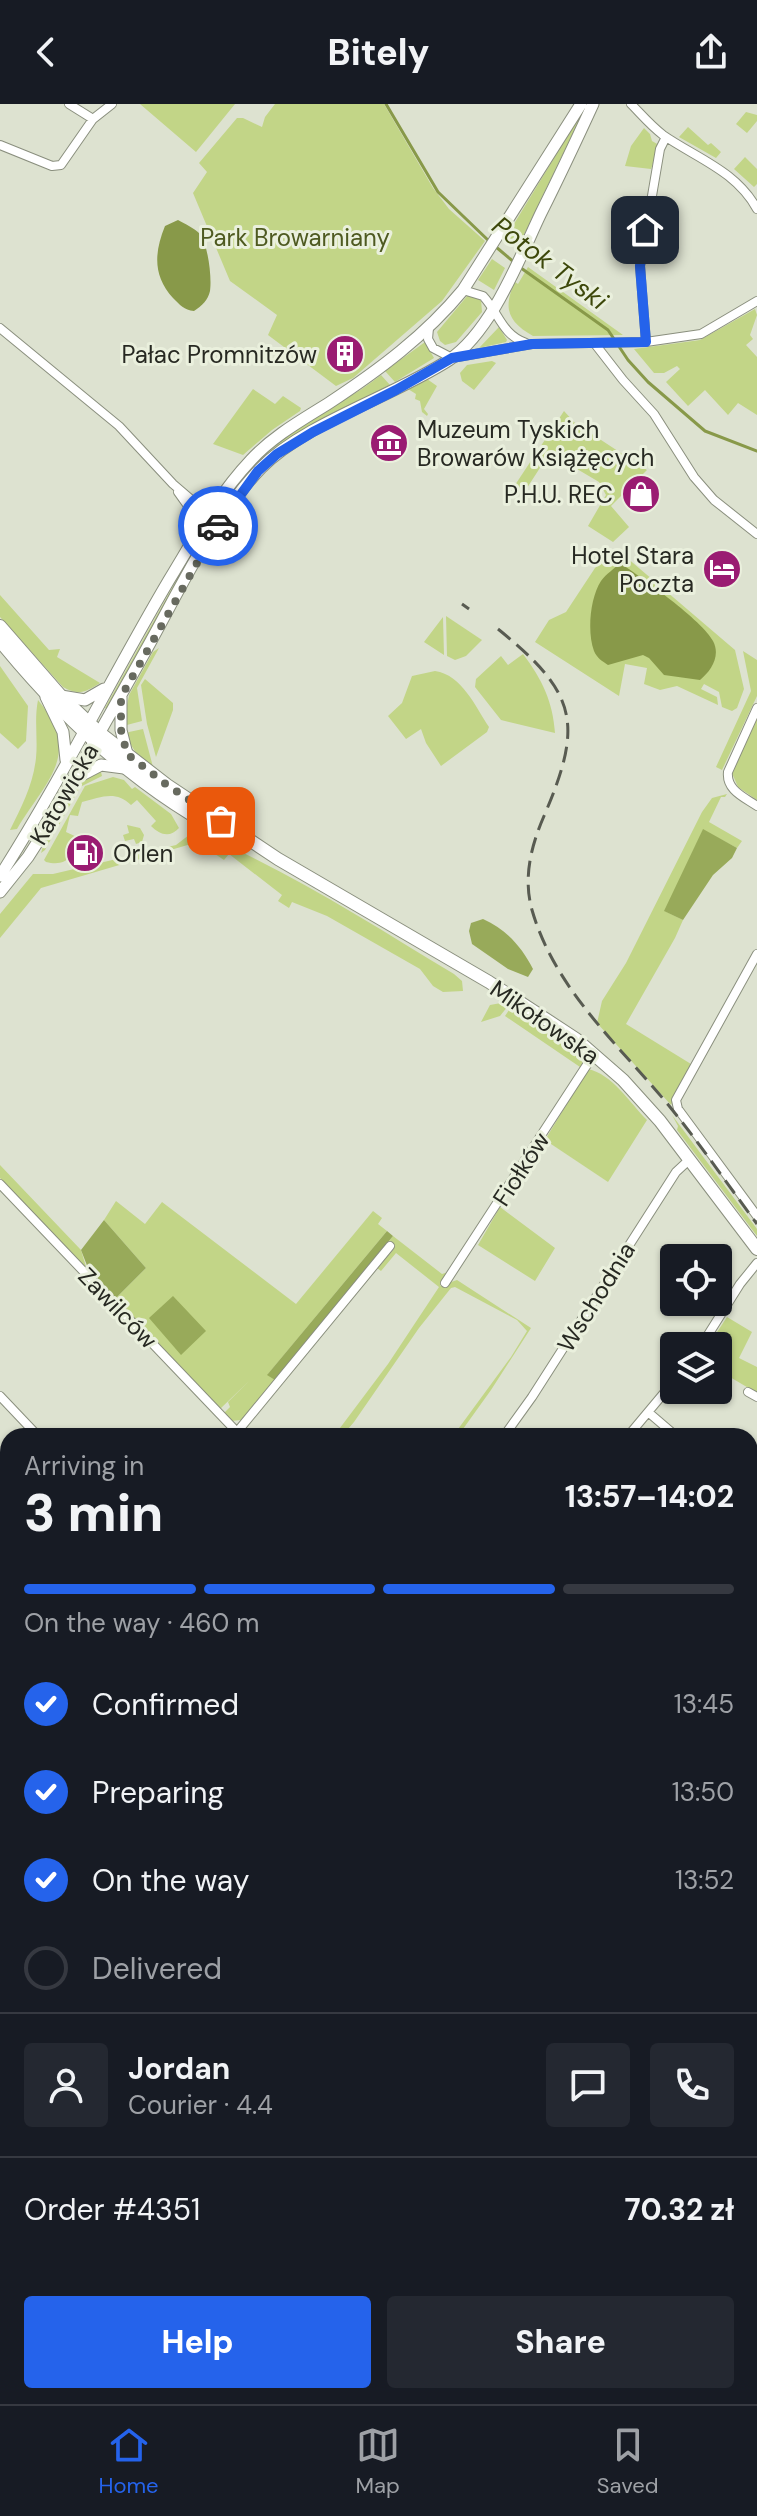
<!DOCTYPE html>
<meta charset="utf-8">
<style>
:root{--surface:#171b24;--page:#242831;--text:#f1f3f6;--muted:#9ea1a6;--line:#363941;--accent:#2563eb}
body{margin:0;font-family:"DM Sans",sans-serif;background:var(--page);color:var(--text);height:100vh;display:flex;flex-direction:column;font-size:30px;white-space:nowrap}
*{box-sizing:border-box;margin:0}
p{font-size:26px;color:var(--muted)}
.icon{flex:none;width:44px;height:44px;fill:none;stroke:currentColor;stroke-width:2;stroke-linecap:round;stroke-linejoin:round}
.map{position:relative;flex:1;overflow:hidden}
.details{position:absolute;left:0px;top:1324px;width:758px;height:976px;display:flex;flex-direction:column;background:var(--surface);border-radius:24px 24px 0 0;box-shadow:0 2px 6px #0004}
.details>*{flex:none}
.fabs{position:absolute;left:660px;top:1140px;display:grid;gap:16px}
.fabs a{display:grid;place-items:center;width:72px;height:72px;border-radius:8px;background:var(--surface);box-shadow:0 2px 6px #0004;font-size:40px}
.pin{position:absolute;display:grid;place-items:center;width:68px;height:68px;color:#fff;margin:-34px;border-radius:16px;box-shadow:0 4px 12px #0006}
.courier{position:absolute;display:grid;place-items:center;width:80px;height:80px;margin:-40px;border:6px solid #2563eb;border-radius:50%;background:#fff;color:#222;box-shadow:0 2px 10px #0007}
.headline em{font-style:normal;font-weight:800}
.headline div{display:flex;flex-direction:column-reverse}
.headline{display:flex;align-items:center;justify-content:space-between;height:136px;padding:0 24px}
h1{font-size:52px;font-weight:800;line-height:60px}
.bar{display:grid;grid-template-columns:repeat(4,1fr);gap:12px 8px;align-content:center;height:96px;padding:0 24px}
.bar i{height:10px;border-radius:6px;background:var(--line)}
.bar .on{background:var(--accent)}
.bar p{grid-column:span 4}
.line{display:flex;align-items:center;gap:20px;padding:0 24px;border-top:2px solid var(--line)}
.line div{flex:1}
.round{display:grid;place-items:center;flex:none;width:84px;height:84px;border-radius:8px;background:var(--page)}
ol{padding:0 24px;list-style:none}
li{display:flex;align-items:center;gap:24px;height:88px}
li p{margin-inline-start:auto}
li .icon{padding:8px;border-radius:50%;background:var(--accent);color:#fff;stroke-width:4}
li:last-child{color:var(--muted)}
li i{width:44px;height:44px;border:4px solid var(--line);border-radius:50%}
.cta{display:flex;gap:16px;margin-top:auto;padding:16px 24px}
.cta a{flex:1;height:92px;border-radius:8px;background:var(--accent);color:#fff;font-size:32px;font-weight:800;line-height:92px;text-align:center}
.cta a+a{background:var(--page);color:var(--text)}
header{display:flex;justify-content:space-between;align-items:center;height:104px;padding:0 24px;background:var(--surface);font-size:36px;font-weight:800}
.tabs{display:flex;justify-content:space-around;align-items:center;height:112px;border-top:2px solid var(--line);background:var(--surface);font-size:22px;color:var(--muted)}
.tabs a{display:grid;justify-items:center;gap:4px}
.tabs .on{color:var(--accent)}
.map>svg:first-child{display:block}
.green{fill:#c2d587}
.forest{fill:#98aa5a}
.water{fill:#889949}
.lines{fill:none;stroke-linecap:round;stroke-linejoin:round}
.stream{stroke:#889949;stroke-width:3}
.street-casing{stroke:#8a8f7e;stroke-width:10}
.secondary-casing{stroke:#8a8f7e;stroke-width:13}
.primary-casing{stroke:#8a8f7e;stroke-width:14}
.street{stroke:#fff;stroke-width:8}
.secondary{stroke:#fff;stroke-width:11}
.primary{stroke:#fff;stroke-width:12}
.rail{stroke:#585b51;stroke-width:3;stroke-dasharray:16 8;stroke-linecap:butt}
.done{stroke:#676a5f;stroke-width:8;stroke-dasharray:0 14.4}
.route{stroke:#2563eb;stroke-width:10}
.labels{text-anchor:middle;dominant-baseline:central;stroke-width:6;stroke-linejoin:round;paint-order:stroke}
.park-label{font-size:24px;fill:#4e5a20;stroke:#eaf0dd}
.poi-label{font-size:24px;fill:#272922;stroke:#eaf0dd;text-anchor:end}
.street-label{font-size:24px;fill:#272922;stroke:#eaf0dd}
.water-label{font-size:26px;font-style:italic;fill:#3d480a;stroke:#eaf0dd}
</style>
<header><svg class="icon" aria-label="back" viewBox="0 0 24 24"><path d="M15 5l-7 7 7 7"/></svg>Bitely<svg class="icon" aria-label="share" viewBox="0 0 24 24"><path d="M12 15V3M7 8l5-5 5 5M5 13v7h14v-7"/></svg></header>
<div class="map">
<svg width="757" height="2300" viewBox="0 0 757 2300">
<rect width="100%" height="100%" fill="#dde2d0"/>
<path class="green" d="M140,0H235L196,48Z
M275,0H384L433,84L449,105L485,137L442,197L353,274L336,282L268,231L277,211L230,177L193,89L207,68L199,59L237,14H243L262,23L265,13Z
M587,0L518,143L506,133Z
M746,8L757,11V17L747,29L736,20Z
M688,23L708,41L711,39L721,48L716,54L679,33Z
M644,24L650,30L652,37L659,41L651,65L625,62L631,42Z
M745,53L757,65V80L754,83L734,65Z
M492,155L505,164L494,186L478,176Z
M528,163L623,231L533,232C509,218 502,205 515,178L518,180Z
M468,191L481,195L482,208L456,238L445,241L440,237L437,228Z
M755,205L757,211L750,231L753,235L746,241L757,253V311L738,299L728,311L705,286L688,302L666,278L680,265L677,262L664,269H654L634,245L700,236Z
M499,223L507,236L506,238L479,244Z
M425,238L434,254L395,278L385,267Z
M492,257L496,259L474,286L462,277L460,269L467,261Z
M381,271L390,281C350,302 298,323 265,353C240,376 221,410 201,438L198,436C223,394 255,352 296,325C324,306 355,292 381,271Z
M427,275L437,282L424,305L428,310L427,312L422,308L420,297L415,295L416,290L408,285Z
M253,285L275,300L283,292L301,304L300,307L272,326L243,351L213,340Z
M564,307L575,319L647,366L611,402L629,423L613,438L588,422L606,391L599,378L555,352L547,353L525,387L515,381Z
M196,441L198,443L108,605L105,604Z
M617,451L626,453L735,546L744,585L737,604L732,607L722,603L719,588L704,580L701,585L717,593L718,601L677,582L660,586L644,580L647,564L625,560L619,592L535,538L549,516L566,508L595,464L605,455Z
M0,491L49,546L60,545L57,553L100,579C86,588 78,592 63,583L0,513Z
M446,512L482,536L466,552L455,556L447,552Z
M443,513L444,551L424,538Z
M159,544L137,584L142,617L123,622L129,591L153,548Z
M743,547L757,556V592L722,666L716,663L751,587Z
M523,550C542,575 553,598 555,629L501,616L475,583L476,575L501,552L508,561Z
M0,562L28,602L26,637L18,645L0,629Z
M435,567C462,571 475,602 489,623L487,628L441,662L426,639L421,625L406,635L388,612L402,599L412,572Z
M145,575L173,599V606L156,653L147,620L141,581Z
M38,596C83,651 46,676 17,725L10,726C22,702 33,681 36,654C38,634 34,616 38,596Z
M757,613V696L738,683L732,669Z
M143,625L153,663L136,649L125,631L129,628Z
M100,664L102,672L80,683L45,746L41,749L44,739L78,681Z
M113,673L124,676L132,685L135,683L171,710L179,724C170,734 160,731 151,722L156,717L137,696L131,701C116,686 101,693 82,698L78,712L70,711L66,728L79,734C73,752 67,763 46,758L44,756L85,682Z
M727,690L725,693H721L709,718L742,737L737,744L703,726L665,807L683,816L675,834L626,920L691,960L671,1001L597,919L602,897L626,859L702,708L712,694Z
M127,721L140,724L144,731L142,738L136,740L134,735L125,737L123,731L129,729Z
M189,731L191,740L41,784L0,834V810L33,770H53L176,741Z
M195,731H204C291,768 373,821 454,870L462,877L463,887L443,888L433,882L420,865L327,812L292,798L289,804L278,797L282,791L229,750L224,756L197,738Z
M501,899L508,902L500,912L481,918L490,901Z
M511,903L585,956L580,963L505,912Z
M588,965C612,970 630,999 647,1016L608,1078L545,1036Z
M672,1011L757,1125V1132L677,1026L678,1022Z
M0,1061L81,1146L87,1166L0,1074Z
M116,1097L145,1120L162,1098L296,1200L373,1107L382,1114L378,1120L387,1127L268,1270L275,1276L246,1312L241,1316L231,1317L224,1309L230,1303L228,1298L249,1277L220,1305L116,1194L146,1164L104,1116Z
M500,1103L555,1144L535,1177L478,1141Z
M393,1132L442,1170L448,1168L440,1182L457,1176L531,1224L491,1286L458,1332H453L511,1253L527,1227L517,1216L455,1183L451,1184L419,1224L354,1318L342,1332H334L388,1260L439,1183L396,1149L381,1167L377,1164L394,1145L393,1140L389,1137Z
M727,1213L752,1228L739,1254L757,1263V1289L718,1266V1242H708Z
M0,1613L8,1621V1710L0,1701Z
M757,1968V2010L750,2004V1977Z
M664,2292H705L707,2294L701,2300H657Z"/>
<path class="forest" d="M703,725L737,744L732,754L713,771L683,816L664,807Z
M483,815C506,825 522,843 533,865L528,873L508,865L472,840L469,827L471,819Z
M104,1116L146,1164L116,1194L88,1164L81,1146Z
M387,1127L393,1132L275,1276L267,1271Z
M173,1192L206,1227L181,1251L149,1214Z
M491,2292H537L529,2300H495L488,2295Z"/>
<path class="water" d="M178,116C185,120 194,124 200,130C208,141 212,173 210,187C208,196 202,202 194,207C184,206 180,201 173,194C153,172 154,149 165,122Z
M620,459C641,473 703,517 713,537C721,552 711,567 700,576L664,571L649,554L643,551L608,561C602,557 597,554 594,547C587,528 590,494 601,477C606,470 614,465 620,459Z"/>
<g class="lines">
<path class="stream" d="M386,0L438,88L490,138
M496,143L515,159
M521,164L608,226L628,256L648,278L705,327L757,347"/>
<g class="street-casing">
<path id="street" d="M69,0L93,15
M631,0C641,10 651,22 663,31C698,55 736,67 757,105
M0,41L52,62L61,61L93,15L112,0
M463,186L483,192C499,209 502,231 526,239
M0,224L119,322L173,380L194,398L204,400L218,397
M429,224L428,235L433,244L452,254L532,240L646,238L701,230L757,197
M646,238L640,162L660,45L666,33
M595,240L623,276L654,310L694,373L714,396L757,430
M178,388L193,409L198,427
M757,604L728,668C726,686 744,693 757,702
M757,850L676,996L678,1005L757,1112
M0,1080L237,1328
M445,1179L594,950
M701,1242L740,1180L757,1159
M748,1288L757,1293
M0,1292L38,1332
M648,1308L676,1332
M238,1330L237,1328L390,1142
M504,1332L532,1293L676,1068L690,1055
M628,1332L674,1277
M750,1389L757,1394
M0,1501L8,1509
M750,1692L757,1682
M0,1936L8,1944
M750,2014L757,2020
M0,2028L8,2018
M0,2037L8,2047
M750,2063L757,2055
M0,2139L8,2131
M750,2235L757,2227
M750,2243L757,2249
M398,2292L406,2300
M472,2292L481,2300
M541,2300L549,2292"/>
</g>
<g class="secondary-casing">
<path id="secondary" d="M61,592L85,596L104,585
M46,593L63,628L66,656
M121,593V626L127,650
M76,674L101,661L124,664
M0,772C61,677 111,574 169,476C194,435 217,392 251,356C273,332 302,316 329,299C379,266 425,232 463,186L581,0
M0,788L28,753L51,717C83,656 118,597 151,537C183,479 214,413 261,364C305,319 394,292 449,256C492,227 519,155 541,109C559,73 576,37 593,0"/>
</g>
<g class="primary-casing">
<path id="primary" d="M0,522L61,592L100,629L167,681L278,755L489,878L576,935L623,976L660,1017L757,1145
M0,537C66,618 143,690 238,736"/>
</g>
<use href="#street" class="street"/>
<use href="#secondary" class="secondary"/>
<use href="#primary" class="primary"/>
<path class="rail" d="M462,500L469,505
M498,525C577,589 584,619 544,712C531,742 523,774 532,806C555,886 620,942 670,1003C701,1041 728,1081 757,1120"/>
</g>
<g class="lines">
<path class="done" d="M218,422L121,593V626L127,650L167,681L221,717"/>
<path class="route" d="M218,422L258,367L277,350L313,328L396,286L452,254L532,240L646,238L640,162L645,126"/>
</g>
<defs>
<g id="building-disc" transform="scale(2)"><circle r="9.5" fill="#9a1c72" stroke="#eaf0dd"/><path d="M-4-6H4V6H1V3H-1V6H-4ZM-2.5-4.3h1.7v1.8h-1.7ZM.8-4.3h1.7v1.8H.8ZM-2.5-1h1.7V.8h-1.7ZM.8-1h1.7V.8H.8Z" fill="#fff"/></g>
<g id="museum-disc" transform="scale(2)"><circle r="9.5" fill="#9a1c72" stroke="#eaf0dd"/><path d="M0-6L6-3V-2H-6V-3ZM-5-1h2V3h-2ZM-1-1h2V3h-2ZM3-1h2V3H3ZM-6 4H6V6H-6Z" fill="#fff"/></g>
<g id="shop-disc" transform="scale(2)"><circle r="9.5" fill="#9a1c72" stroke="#eaf0dd"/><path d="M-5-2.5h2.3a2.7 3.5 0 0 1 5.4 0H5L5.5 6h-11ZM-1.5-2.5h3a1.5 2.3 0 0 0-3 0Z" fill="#fff"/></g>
<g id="hotel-disc" transform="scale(2)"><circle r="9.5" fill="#9a1c72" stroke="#eaf0dd"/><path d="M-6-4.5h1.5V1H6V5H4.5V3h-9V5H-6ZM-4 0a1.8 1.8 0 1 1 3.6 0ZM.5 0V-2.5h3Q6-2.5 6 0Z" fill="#fff"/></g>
<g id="fuel-disc" transform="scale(2)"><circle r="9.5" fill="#9a1c72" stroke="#eaf0dd"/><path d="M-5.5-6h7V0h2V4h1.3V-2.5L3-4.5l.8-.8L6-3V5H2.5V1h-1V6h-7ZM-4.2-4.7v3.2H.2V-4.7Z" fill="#fff"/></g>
</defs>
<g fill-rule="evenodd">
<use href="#building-disc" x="345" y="250"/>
<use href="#museum-disc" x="389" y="339"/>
<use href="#shop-disc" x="641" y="390"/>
<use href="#hotel-disc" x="722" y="465"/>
<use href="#fuel-disc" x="85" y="749"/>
</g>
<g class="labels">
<g class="park-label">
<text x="295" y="133">Park Browarniany</text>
</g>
<g class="poi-label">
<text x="317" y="250">Pałac Promnitzów</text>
<text x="417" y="325" text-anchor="start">Muzeum Tyskich<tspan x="417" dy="28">Browarów Książęcych</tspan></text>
<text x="613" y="390">P.H.U. REC</text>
<text x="694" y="451">Hotel Stara<tspan x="694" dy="28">Poczta</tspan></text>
<text x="113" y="749" text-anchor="start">Orlen</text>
</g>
<g class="street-label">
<text transform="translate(64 690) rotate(-60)">Katowicka</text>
<text transform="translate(545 918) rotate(35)">Mikołowska</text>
<text transform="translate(521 1065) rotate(-57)">Fiołków</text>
<text transform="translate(596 1193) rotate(-58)">Wschodnia</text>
<text transform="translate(118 1204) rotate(46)">Zawilców</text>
</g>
<g class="water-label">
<text transform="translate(550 159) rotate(37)">Potok Tyski</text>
</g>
</g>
</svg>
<div class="fabs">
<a><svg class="icon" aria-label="locate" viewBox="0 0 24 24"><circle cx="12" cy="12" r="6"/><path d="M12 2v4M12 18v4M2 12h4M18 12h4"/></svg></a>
<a><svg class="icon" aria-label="layers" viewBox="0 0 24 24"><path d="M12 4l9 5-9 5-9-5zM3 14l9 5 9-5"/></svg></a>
</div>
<div class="pin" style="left:221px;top:717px;background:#ea580c"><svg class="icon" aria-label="bag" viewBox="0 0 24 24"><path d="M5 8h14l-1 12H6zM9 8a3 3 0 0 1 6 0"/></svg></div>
<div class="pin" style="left:645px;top:126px;background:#1f2937"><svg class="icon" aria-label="home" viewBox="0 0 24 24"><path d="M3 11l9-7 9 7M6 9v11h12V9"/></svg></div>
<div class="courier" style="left:218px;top:422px"><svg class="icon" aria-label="car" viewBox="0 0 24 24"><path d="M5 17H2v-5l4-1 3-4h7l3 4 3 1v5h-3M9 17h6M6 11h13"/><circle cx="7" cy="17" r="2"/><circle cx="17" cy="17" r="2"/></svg></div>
<section class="details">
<div class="headline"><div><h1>3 min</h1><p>Arriving in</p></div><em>13:57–14:02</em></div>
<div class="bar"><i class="on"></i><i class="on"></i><i class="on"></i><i></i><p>On the way · 460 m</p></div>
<ol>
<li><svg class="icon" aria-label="check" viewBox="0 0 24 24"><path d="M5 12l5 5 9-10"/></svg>Confirmed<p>13:45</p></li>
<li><svg class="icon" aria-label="check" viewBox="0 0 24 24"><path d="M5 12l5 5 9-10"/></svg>Preparing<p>13:50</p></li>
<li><svg class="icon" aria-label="check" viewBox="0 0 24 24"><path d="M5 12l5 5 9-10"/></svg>On the way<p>13:52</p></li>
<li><i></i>Delivered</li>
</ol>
<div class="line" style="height:144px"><a class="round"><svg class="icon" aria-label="person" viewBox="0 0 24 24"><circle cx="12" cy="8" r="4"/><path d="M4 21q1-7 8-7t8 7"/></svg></a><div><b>Jordan</b><p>Courier · 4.4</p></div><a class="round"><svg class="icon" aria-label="chat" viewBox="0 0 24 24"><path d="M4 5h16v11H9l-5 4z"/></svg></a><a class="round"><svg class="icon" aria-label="phone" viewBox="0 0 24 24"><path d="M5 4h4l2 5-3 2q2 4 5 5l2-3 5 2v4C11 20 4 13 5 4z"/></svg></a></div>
<div class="line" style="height:104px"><div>Order #4351</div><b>70.32 zł</b></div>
<div class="cta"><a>Help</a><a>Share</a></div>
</section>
</div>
<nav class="tabs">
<a class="on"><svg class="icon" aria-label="home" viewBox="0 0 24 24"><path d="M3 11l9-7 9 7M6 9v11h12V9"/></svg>Home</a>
<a><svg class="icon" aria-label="map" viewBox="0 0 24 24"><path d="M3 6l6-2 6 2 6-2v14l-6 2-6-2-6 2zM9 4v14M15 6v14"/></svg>Map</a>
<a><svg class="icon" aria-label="saved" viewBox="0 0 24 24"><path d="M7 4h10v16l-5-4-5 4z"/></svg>Saved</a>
</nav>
